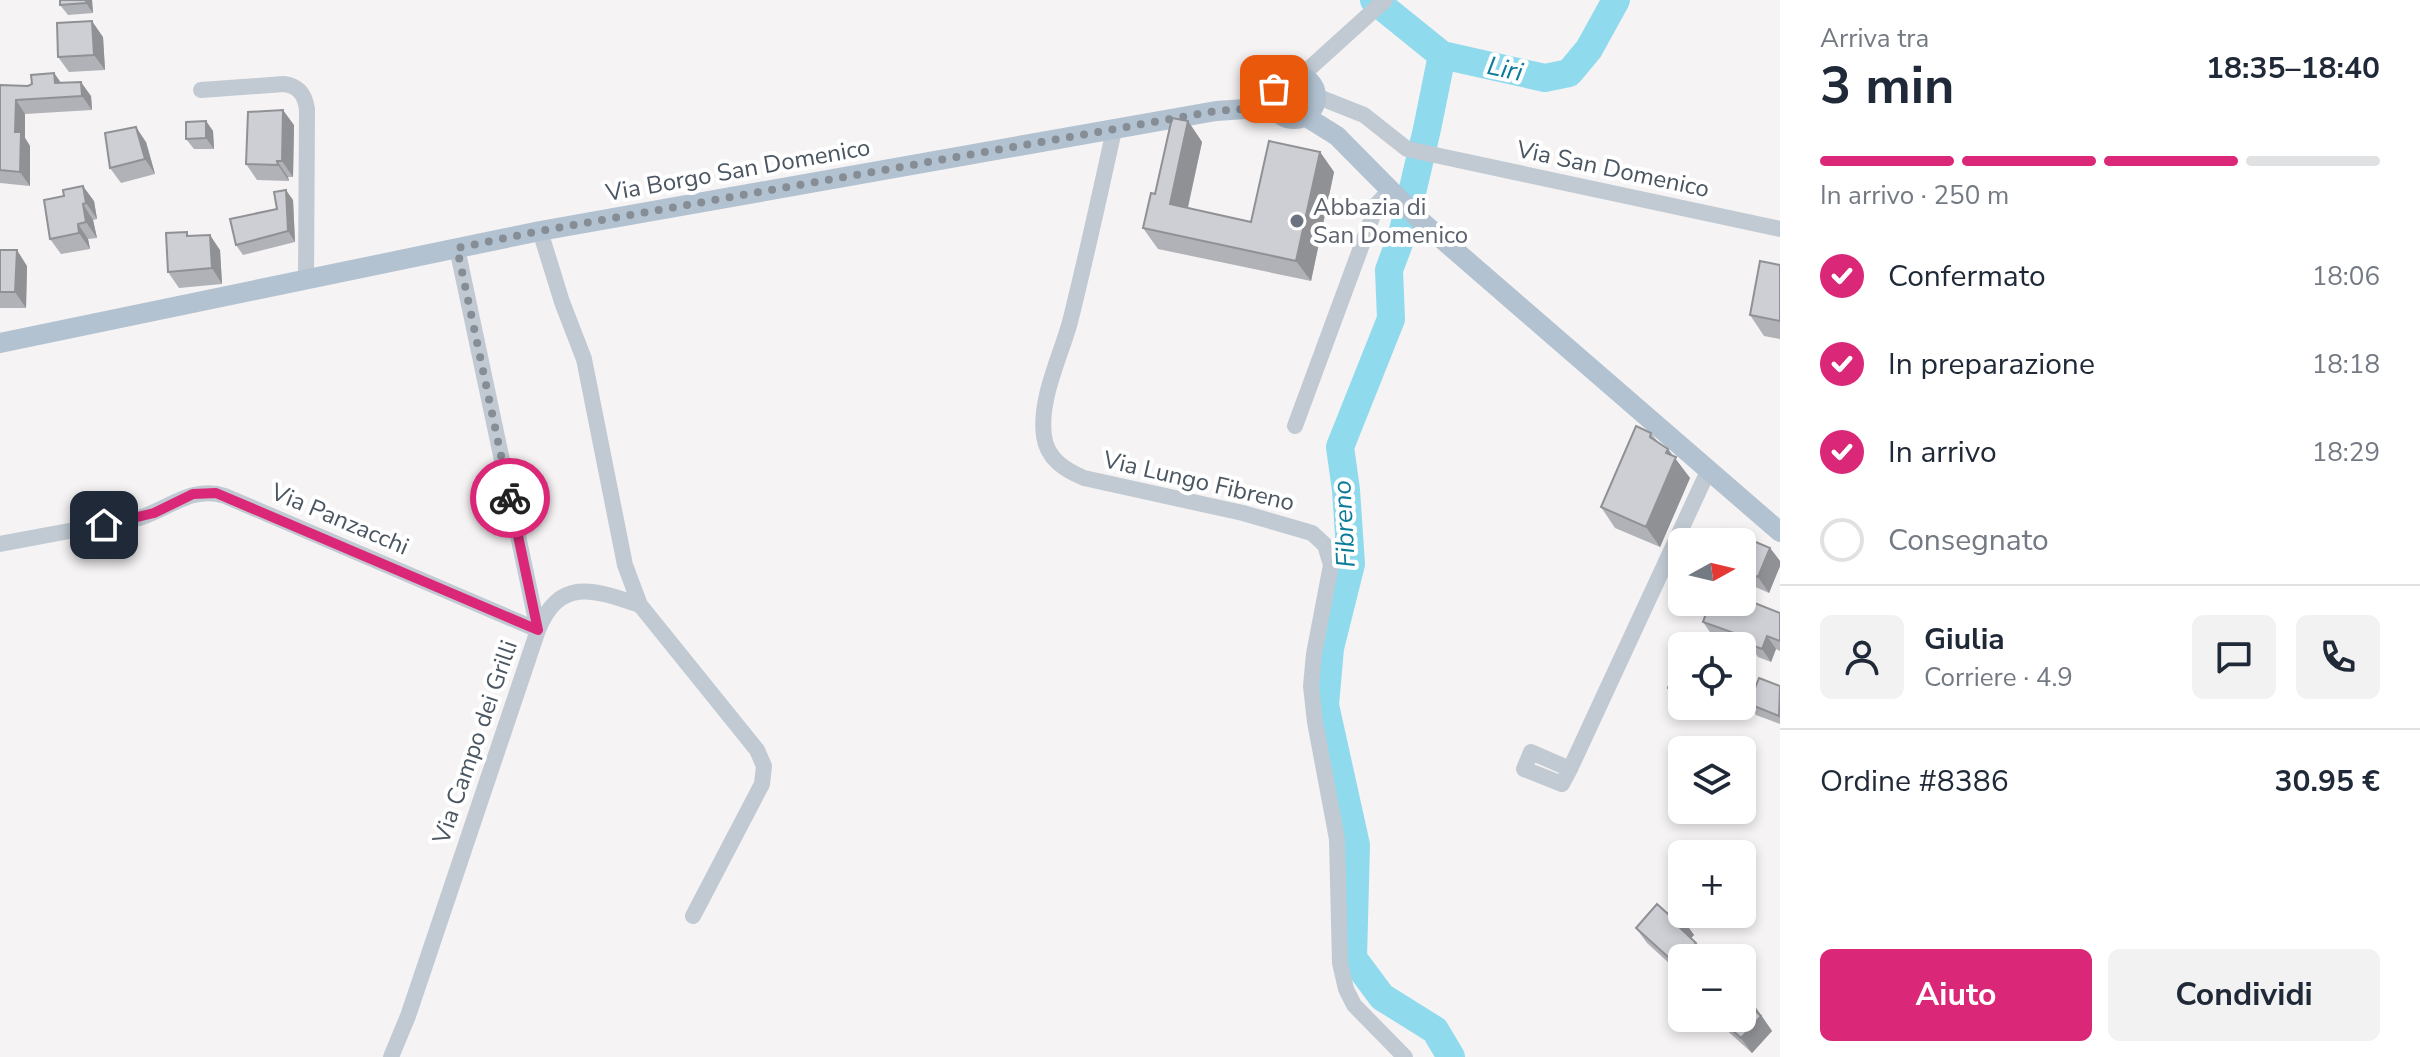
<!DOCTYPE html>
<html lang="it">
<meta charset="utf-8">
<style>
:root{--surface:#fff;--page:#f2f2f3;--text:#1f2937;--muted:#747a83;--line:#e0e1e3;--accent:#db2777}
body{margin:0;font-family:"Nunito Sans",sans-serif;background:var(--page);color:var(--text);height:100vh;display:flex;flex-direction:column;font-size:30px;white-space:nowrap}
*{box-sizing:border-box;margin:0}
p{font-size:26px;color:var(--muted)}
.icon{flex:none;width:44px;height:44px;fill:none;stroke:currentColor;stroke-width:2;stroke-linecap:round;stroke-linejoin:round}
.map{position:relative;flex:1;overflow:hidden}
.panel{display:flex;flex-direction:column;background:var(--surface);width:640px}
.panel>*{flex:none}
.needle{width:52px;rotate:82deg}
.tools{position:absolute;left:1668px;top:528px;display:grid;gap:16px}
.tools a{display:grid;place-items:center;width:88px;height:88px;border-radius:12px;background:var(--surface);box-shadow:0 4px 12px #0003;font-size:40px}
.pin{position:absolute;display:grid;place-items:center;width:68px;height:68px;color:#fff;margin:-34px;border-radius:16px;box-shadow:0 4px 12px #0006}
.courier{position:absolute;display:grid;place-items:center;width:80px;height:80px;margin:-40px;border:6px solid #db2777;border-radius:50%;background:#fff;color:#222;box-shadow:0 2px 10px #0007}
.overview em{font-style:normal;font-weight:700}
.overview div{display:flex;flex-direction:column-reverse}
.overview{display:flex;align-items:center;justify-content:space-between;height:136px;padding:0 40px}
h1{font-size:52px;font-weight:700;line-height:60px}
.bar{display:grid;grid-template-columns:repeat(4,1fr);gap:12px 8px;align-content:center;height:96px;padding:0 40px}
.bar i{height:10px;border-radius:6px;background:var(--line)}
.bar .current{background:var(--accent)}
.bar p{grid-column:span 4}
.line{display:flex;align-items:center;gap:20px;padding:0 40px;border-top:2px solid var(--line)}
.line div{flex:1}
.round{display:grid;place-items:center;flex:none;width:84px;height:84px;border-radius:12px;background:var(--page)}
ol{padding:0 40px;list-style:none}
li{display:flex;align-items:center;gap:24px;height:88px}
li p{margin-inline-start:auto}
li .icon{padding:8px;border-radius:50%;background:var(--accent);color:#fff;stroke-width:4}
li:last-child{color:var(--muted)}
li i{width:44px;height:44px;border:4px solid var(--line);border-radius:50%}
.button{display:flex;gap:16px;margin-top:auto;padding:16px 40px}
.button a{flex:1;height:92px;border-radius:12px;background:var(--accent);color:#fff;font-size:32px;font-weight:700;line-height:92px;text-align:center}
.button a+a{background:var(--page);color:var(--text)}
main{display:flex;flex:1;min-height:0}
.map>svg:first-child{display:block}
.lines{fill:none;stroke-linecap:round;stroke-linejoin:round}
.river{stroke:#90daee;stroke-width:28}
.minor{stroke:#c1cad2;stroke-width:16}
.major{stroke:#b3c2d1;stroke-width:20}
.wall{fill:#b0b2b7}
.shaded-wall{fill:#909195}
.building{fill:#cdcfd5;stroke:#909195;stroke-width:2}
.done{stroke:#868d94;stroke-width:8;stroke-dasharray:0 14.4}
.route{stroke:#db2777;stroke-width:10}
.worship-dot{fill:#6b7280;stroke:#fff;stroke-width:3}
.labels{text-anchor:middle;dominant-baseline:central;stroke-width:8;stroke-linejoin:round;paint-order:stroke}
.street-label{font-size:24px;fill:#4a5661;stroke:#fff}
.worship-label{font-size:24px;fill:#5b616d;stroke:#fff;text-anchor:start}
.water-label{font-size:26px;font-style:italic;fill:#0c7c9b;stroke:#fff}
</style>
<main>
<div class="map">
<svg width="1780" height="1057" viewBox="0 0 1780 1057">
<rect width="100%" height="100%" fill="#f5f3f3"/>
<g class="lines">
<path class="river" d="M1374,0L1442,55L1545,78L1569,73L1589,49L1616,0
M1442,55L1427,129L1402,235L1389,270L1391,319L1340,447L1346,490L1351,564L1330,648L1325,705L1356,845L1353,958L1382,997L1435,1030L1451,1057"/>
<path class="minor" d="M1301,76L1385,0
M201,90L284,84C299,86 305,95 307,109L306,279
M1316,96L1364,115L1407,149L1780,229
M1114,130C1100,194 1086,258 1070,322C1060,358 1039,399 1044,436C1047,459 1065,470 1084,478L1243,513L1312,533L1325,545L1331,565L1314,654L1311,686L1315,722L1337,839L1340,963L1346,989L1354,1005L1405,1057
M540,231L562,302L584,359L625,565L640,605L757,750L764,766L762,784L693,916
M1295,426L1377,204L1390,190
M0,544L139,518C168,509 193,485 225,496L538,630C560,576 595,590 640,605
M1570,769L1531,752L1524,769L1562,784L1570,769L1709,469
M391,1057L408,1016L538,630L457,248"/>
<path class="major" d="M1272 97a22 22 0 1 1 44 0a22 22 0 1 1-44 0Z
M1305,116L1337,136L1421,221L1780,532
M0,343L540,231L1216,111L1260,108L1273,103"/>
</g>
<path class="wall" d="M60,0H92L93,13L68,15L60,5Z
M103,37L105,70L69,72L58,57Z
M54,73L61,83L91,96L92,110L25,114V138L30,146V186L0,183V85L28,86Z
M206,121L213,131L214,149H194L186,139Z
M1188,121L1202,142L1188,208L1251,222L1320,152L1334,172L1311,281L1158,249L1143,228Z
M294,125L293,177H288L289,181L257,180L246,164Z
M146,142L155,174L121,183L110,168Z
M64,196L94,201L97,219L93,220L97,238L88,239L90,249L61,254L50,239Z
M293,200L295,242L243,255L236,245L277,209Z
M190,236L220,250L222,284L179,288L168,272Z
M0,250L27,266L26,308H0Z
M1780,265V339L1764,336L1750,315Z
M1651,433L1658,442L1674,457L1690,478L1660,547L1615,528L1601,507Z
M1742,542L1770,548L1780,561V566L1769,593L1742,581Z
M1780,613V651L1776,649L1771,662L1758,657L1753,650L1712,635L1703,622Z
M1682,666V700L1676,698L1668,688Z
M1780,686V724L1756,715L1749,704Z
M1696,706H1715L1712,712Z
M1668,914L1683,920L1694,935L1691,938L1682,958V975L1647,943L1636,928Z
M1754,1005L1772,1031L1752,1053L1713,1018H1742Z"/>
<path class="shaded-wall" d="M86,0H92L93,13L86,3Z
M92,21L103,37L105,70L94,55Z
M54,73L64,87L55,83Z
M81,82L91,96L92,110L82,96Z
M16,100L25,114V138L30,146V186L20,172L15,132Z
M283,110L294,125L293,177L282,161Z
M206,121L213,131L214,149L206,138Z
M1188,121L1202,142L1184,224L1170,204Z
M136,127L146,142L155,174L145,159Z
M1320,152L1334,172L1311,281L1296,261Z
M277,161L288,177L289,181L278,165Z
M83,186L94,201L97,219L86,203Z
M286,190L293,200L295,242L288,231Z
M83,204L93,220L97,238L86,222Z
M78,224L88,239L90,249L79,233Z
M210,235L220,250L222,284L212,268Z
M17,250L27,266L26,308L15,292Z
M1668,449L1690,478L1660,547L1646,527Z
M1770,548L1780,561V566L1769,593L1758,577Z
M1767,636L1776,649L1771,662L1762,649Z
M1708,706H1715L1712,712Z
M1683,920L1694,935L1688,941L1678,926Z
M1696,943L1707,958H1683Z
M1682,959V972L1677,965Z
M1754,1005L1772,1031L1752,1053L1741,1038L1751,1007Z"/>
<path class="building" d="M60,0H86V3L60,5Z
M92,21L94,55L58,57L57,23Z
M54,73L55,83L81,82L82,96L16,100L15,132H21L20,172L0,170V85L28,86L32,84L31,75Z
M283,110L282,161H277L278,165L246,164L248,112Z
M1172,118L1188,121L1170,204L1251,222L1269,141L1320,152L1296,261L1143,228L1151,193L1155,194Z
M206,121V138L186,139V122Z
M136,127L145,159L110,168L105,133Z
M83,186L86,203L83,204L86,222L78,224L79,233L50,239L44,200L64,196L63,190Z
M286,190L288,231L236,245L230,219L277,209L274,192Z
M187,232V236L210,235L212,268L168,272L166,233Z
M0,250H17L15,292H0Z
M1760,261L1780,265V321L1750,315Z
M1636,426L1651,433L1650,437L1668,449L1666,453L1676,457L1646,527L1601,507Z
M1725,529L1770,548L1758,577L1742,570V542H1720Z
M1742,598L1780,613V641L1767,636L1762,649L1749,644L1751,639L1703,622L1710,602H1742Z
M1678,664L1682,666V693L1668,688Z
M1759,678L1780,686L1779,716L1749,704Z
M1657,904L1668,914L1672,909L1683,920L1678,926L1696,943L1677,965L1636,928Z
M1742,994L1754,1005L1751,1007L1761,1016L1741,1038L1719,1018H1742Z"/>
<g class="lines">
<path class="done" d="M510,498L457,248L540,231L1216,111L1260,108L1273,103L1274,89"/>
<path class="route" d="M104,525L154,513L193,494L216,493L538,630L510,498"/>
</g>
<circle class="worship-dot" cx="1297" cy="221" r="8"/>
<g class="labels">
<g class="street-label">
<text transform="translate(1613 169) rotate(12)">Via San Domenico</text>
<text transform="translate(738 170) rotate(-10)">Via Borgo San Domenico</text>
<text transform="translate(1199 481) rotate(13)">Via Lungo Fibreno</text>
<text transform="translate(340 519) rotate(23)">Via Panzacchi</text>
<text transform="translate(475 742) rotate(-71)">Via Campo dei Grilli</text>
</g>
<g class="worship-label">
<text x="1313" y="207">Abbazia di<tspan x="1313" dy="28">San Domenico</tspan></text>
</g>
<g class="water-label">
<text transform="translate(1505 69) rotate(12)">Liri</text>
<text transform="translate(1344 524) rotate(-93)">Fibreno</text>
</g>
</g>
</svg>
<div class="tools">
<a><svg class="needle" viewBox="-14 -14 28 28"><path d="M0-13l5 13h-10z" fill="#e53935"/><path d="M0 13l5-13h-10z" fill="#747a83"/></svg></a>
<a><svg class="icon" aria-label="locate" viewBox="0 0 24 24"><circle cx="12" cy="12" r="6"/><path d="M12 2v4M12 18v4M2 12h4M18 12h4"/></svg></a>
<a><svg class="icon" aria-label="layers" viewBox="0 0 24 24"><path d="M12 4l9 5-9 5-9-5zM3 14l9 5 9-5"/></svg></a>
<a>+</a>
<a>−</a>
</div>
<div class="pin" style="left:1274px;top:89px;background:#ea580c"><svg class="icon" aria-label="bag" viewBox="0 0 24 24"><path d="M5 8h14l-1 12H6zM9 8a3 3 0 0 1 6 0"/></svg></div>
<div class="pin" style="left:104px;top:525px;background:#1f2937"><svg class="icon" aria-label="home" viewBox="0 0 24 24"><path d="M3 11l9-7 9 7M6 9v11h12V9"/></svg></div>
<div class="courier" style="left:510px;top:498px"><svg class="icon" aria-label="bike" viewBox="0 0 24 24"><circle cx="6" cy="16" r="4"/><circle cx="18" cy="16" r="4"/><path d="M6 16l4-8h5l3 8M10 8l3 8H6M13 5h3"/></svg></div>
</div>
<section class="panel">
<div class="overview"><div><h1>3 min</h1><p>Arriva tra</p></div><em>18:35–18:40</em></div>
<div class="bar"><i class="current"></i><i class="current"></i><i class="current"></i><i></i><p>In arrivo · 250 m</p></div>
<ol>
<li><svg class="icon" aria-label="check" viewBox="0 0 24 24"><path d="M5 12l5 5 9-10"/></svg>Confermato<p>18:06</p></li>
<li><svg class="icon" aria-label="check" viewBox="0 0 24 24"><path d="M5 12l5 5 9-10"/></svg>In preparazione<p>18:18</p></li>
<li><svg class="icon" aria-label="check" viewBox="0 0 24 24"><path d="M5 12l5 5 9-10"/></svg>In arrivo<p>18:29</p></li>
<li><i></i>Consegnato</li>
</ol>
<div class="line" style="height:144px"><a class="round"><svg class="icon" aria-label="person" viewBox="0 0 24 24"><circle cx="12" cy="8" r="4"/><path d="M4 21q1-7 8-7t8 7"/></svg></a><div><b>Giulia</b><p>Corriere · 4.9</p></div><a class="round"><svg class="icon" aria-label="chat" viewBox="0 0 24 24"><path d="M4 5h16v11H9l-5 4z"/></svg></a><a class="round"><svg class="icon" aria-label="phone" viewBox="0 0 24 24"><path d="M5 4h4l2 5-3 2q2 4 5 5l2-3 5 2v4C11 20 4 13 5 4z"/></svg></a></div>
<div class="line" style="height:104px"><div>Ordine #8386</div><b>30.95 €</b></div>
<div class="button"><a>Aiuto</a><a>Condividi</a></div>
</section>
</main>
